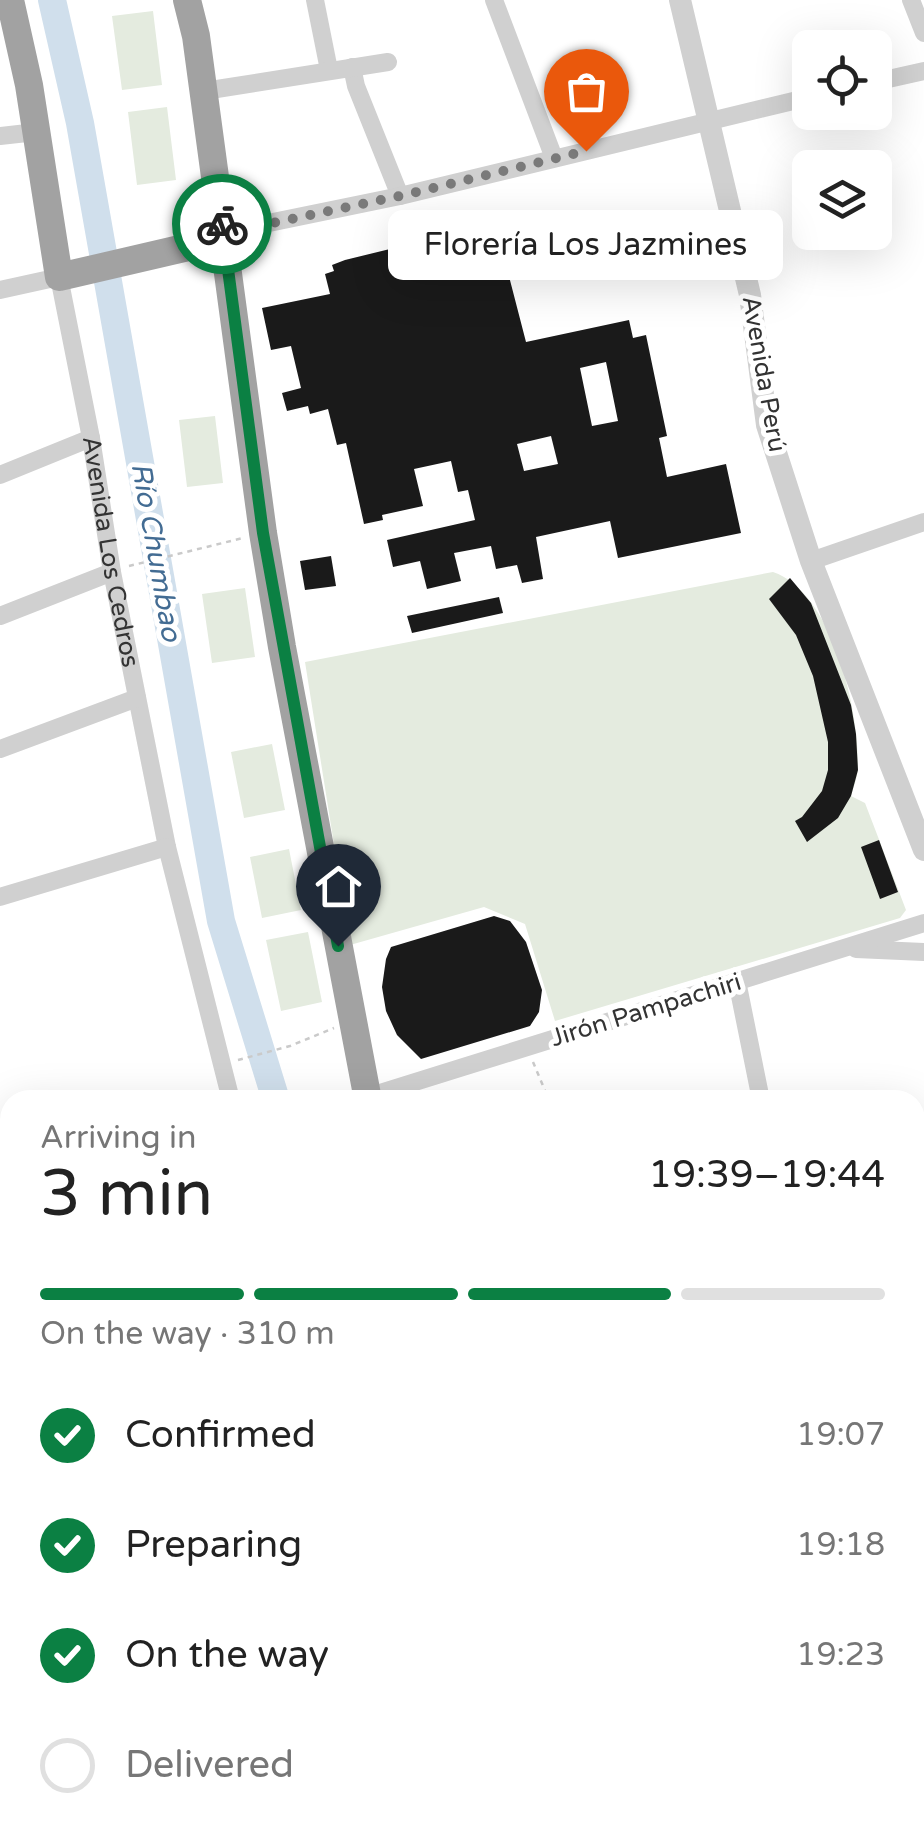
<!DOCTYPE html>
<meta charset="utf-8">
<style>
:root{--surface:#fff;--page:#f6f6f6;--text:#222;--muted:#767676;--line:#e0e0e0;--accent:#0b8043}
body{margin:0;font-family:"Varela Round",sans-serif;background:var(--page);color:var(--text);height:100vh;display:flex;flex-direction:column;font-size:38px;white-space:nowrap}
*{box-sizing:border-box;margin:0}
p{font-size:32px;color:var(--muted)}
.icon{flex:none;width:55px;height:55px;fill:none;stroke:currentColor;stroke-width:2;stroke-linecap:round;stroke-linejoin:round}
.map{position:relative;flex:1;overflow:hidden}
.panel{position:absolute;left:0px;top:1090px;width:925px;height:752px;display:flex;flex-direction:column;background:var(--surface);border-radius:30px 30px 0 0;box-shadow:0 10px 40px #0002}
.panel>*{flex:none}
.buttons{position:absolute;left:792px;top:30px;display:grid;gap:20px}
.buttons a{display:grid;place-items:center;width:100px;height:100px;border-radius:15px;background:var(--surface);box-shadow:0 10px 40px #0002;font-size:50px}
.pin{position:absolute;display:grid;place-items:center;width:85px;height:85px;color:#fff;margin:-102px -42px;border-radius:50% 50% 50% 0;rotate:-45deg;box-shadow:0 0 10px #0007}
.pin .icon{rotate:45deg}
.courier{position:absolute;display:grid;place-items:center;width:100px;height:100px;margin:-50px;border:8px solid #0b8043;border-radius:50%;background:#fff;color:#222;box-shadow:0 2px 12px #0007}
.bubble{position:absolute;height:70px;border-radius:15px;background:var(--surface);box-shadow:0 10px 40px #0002;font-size:32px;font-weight:600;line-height:70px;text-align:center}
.overview em{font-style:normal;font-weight:600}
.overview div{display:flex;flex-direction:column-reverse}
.overview{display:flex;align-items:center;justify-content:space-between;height:170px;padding:0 40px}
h1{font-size:65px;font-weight:600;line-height:75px}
.bar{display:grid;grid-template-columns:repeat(4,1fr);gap:15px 10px;align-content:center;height:120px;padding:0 40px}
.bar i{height:12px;border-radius:8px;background:var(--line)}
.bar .selected{background:var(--accent)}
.bar p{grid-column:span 4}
ol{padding:0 40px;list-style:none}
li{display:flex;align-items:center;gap:30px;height:110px}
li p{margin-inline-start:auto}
li .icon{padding:10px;border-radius:50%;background:var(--accent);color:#fff;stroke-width:4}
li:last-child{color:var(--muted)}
li i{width:55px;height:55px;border:5px solid var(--line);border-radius:50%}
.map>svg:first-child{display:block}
.green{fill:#e4ebdf}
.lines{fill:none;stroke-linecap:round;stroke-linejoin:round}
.river{stroke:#d0dfec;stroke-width:28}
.building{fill:#1a1a1a;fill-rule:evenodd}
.path{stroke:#cacaca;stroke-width:2.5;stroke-dasharray:5 5;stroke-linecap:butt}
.service{stroke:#d0d0d0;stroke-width:9}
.minor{stroke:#d0d0d0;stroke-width:18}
.tertiary{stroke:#d0d0d0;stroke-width:22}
.trunk{stroke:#a2a2a2;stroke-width:28}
.done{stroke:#7a7a7a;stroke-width:10;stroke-dasharray:0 18}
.route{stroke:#0b8043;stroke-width:12}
.labels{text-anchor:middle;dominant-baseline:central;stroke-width:10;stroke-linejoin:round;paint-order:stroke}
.street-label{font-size:25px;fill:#333;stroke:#fff}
.water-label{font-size:28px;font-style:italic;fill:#436c93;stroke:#fff}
</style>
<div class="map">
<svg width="924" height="1841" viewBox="0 0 924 1841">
<rect width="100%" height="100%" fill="#fff"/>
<path class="green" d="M153,11L162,85L122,90L112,16Z
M167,107L176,180L137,185L128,112Z
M215,416L223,483L187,487L179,420Z
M773,572C832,592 859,709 858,765C858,776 854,786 851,796L865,803L906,910L900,918L555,1021L525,924L484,907L350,945L305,662Z
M245,588L255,657L212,663L202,594Z
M272,744L285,810L244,818L231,752Z
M289,849L301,910L262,918L250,857Z
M308,932L322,1002L281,1011L266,940Z"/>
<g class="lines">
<path class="river" d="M52,0L80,123L221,921L276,1100
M553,1832L559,1841"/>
</g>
<path class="building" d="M548,210L557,249L505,261L526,342L629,320L633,338L646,335L667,436L659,438L667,477L726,464L741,533L618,558L610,521L536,537L543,579L522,583L517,565L496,569L491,546L454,553L461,581L427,589L420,561L393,567L387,540L475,520L468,490L458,492L451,461L414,469L423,506L382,515L383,520L364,524L346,443L337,445L328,409L310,414L308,406L287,411L282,393L301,388L291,346L271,350L262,308L330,294L325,274L334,271L332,265L345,260L439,237L441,245L471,238L469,228ZM606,362L618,421L592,426L580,368ZM551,436L558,464L524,471L517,444Z
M331,556L336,586L305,590L300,561Z
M790,578L811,603L851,705L856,734L858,770L851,796L838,818L807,842L795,821L802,817L822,791L828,770V742L813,676L796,635L769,599Z
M499,597L503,613L412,633L407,616Z
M879,840L898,892L880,899L861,847Z
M494,916L510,921L526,942L542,990L539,1012L530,1026L421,1059L397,1035L386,1011L382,987L386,959L391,947Z"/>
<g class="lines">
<path class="path" d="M129,566L243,538
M238,1060L290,1046L334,1028
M533,1062L549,1100"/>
<path class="service" d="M915,1148L924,1146"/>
<g class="minor">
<path d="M315,0L329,70"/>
<path d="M494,0L554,158"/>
<path d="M911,0L924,33"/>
<path d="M352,67L356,86L400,196"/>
<path d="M875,82L924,71"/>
<path d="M204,91L388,62"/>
<path d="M0,136L36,132"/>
<path d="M223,239L249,227L400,196L810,97"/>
<path id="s1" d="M0,290L59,277L91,438L112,572L167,847L231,1100"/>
<path d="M0,475L91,438"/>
<path d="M811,561L924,522"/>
<path d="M0,616L112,572"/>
<path d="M0,749L137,698"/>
<path d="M0,897L167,847"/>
<path d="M856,949L924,952"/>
<path d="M737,981L761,1100"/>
<path d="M367,1097L924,923"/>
<path d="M915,1256L924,1253"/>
<path d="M915,1383L924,1378"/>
<path d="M0,1458L10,1454"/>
<path d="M0,1714L10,1711"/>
<path d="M0,1799L10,1821"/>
<path d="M15,1832L19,1841"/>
<path d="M521,1832L524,1841"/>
<path d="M899,1832L902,1841"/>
<path d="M262,1841L287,1832"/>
</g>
<path class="tertiary" d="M680,0L750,295L767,425L811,561L924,850"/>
<path class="trunk" d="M10,0L29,85L59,277L223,239
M187,0L196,36L263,533L282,647L368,1100
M682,1832L686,1841"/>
</g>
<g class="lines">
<path class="done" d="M222,224L249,228L400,196L586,151"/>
<path class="route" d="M222,224L263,533L338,946"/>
</g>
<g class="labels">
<g class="street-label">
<text transform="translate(764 374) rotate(80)">Avenida Perú</text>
<text stroke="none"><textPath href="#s1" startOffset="340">Avenida Los Cedros</textPath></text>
<text transform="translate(646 1010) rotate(-17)">Jirón Pampachiri</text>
</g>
<g class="water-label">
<text transform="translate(156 552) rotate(80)">Río Chumbao</text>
</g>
</g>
</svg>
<div class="buttons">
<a><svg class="icon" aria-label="locate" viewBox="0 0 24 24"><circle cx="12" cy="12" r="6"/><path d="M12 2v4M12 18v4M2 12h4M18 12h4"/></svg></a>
<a><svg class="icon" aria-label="layers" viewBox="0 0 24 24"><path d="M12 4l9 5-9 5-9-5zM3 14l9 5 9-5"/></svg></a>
</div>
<div class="pin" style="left:586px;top:151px;background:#ea580c"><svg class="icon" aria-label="bag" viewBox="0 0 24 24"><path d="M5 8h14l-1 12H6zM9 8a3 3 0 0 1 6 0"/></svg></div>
<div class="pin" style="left:338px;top:946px;background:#1f2937"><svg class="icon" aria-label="home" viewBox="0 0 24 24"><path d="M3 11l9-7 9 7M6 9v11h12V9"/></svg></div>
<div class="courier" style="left:222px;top:224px"><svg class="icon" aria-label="bike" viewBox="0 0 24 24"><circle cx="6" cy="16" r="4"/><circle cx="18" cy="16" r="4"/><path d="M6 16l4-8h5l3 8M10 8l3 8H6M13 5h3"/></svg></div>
<div class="bubble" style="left:388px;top:210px;width:395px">Florería Los Jazmines</div>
<section class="panel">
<div class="overview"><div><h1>3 min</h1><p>Arriving in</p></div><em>19:39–19:44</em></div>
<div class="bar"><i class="selected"></i><i class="selected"></i><i class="selected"></i><i></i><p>On the way · 310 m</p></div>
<ol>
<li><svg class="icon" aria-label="check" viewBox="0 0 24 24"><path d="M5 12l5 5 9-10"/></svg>Confirmed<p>19:07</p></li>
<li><svg class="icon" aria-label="check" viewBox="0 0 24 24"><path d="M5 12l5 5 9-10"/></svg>Preparing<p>19:18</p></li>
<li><svg class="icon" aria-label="check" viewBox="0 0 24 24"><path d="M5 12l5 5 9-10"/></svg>On the way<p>19:23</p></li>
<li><i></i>Delivered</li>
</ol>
</section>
</div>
